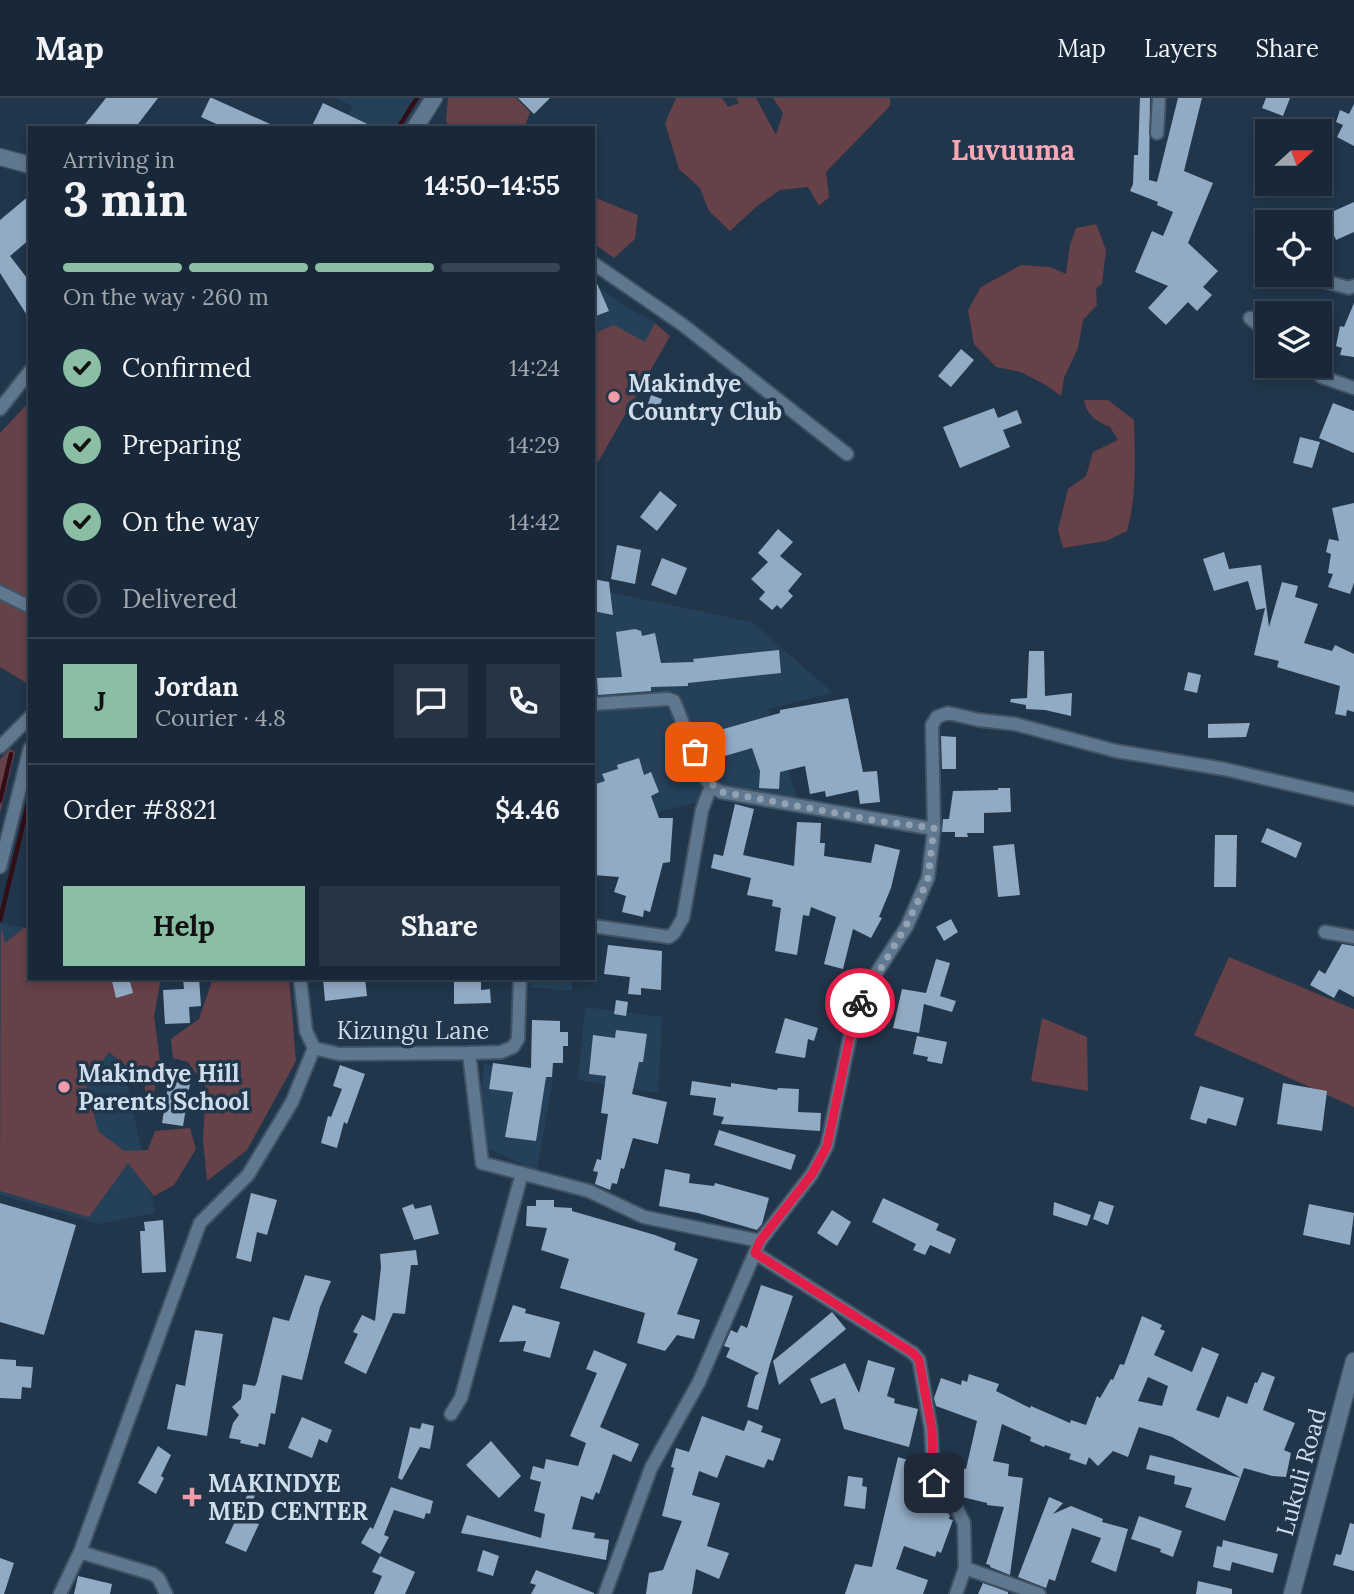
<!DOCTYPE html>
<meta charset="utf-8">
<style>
:root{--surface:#192838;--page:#263443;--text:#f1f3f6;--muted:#9fa6ae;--line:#374453;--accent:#8abfa5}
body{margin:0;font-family:Lora,serif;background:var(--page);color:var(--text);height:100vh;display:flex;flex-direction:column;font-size:26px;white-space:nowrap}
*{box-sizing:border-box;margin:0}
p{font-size:23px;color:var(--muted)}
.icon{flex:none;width:38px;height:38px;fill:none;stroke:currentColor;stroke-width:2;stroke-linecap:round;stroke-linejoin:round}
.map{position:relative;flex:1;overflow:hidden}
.details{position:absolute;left:28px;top:28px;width:567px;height:854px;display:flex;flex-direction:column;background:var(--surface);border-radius:0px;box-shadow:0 4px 10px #0003,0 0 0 2px var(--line)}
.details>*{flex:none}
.needle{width:46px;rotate:69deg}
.fabs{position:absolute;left:1255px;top:21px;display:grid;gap:14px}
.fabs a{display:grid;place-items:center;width:77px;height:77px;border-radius:0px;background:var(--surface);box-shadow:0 4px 10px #0003,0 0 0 2px var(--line);font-size:35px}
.pin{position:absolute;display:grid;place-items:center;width:60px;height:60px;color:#fff;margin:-30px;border-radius:14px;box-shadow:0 4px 10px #0006}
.courier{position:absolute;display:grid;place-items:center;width:70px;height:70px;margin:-35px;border:5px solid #e11d48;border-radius:50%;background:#fff;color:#222;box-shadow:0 2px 9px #0007}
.head em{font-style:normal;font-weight:700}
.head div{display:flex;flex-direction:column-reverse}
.head{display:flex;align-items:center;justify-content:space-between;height:119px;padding:0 35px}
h1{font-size:46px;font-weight:700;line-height:52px}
.bar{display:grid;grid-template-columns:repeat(4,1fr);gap:10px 7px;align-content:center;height:84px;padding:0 35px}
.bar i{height:9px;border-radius:5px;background:var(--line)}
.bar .selected{background:var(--accent)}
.bar p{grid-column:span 4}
.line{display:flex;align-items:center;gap:18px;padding:0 35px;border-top:2px solid var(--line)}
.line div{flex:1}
.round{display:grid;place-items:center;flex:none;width:74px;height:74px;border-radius:0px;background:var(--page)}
ol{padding:0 35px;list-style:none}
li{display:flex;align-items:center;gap:21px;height:77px}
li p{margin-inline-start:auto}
li .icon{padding:7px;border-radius:50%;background:var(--accent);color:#111;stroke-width:4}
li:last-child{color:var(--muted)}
li i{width:38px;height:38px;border:4px solid var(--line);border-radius:50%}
.cta{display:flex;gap:14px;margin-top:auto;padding:14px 35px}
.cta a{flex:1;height:80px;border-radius:0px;background:var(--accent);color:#111;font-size:28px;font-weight:700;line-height:80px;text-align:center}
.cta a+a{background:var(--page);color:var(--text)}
header{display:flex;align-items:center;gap:42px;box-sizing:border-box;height:98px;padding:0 35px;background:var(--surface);border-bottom:2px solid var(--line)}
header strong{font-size:33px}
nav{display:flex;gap:38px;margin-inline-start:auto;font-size:24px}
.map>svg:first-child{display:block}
.built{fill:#25415a}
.green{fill:#664147}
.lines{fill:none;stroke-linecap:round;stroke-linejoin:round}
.stream{stroke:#310d15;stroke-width:4.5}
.building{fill:#92abc4;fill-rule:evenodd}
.minor-casing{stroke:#405264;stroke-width:16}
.tertiary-casing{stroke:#405264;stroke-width:19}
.minor{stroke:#60788f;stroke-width:12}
.tertiary{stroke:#60788f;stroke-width:16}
.done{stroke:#92a2b2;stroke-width:7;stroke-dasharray:0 12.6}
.route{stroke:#e11d48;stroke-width:9}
.poi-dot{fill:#f39aa8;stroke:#21364b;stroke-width:2.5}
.labels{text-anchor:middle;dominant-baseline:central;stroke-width:7;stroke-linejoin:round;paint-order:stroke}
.poi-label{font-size:24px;font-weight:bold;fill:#cfdcea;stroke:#21364b;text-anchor:start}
.street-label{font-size:24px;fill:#cfdcea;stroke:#21364b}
.quarter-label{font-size:28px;font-weight:bold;fill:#faa6b3;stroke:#21364b}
</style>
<header>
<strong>Map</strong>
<nav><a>Map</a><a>Layers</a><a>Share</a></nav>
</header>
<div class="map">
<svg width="1354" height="1496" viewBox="0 0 1354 1496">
<rect width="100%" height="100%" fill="#21364b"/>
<path class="built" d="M334,0H425L406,30H341L353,8Z
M593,185L625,208L655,225L670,238L598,364L593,360Z
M593,491L752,524L833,595L768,611L800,708L722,687L707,702L593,730Z
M0,825L30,831V880H104L155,1115L99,1126L0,1097Z
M530,880H572V893L529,889Z
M585,909L662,919L658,995L578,982Z
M484,966L553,980L537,1073L476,1045Z"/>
<path class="green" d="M448,0H516L530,14L525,28L449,30L446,23Z
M676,0H722L728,9L739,5L736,0H756L776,37L783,15L773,0H890V8L826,74L829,99L819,108L808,89L780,92L756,109L730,133L709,113L700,90L679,71L665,25Z
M593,99L638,117L635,141L614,160L593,145Z
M1096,126L1106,152L1102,186L1096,190L1097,207L1083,222L1078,250L1064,280L1061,298L1046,287L1021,274L996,269L974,246L968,212L981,189L1021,167L1050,169L1066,176L1070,147L1076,130Z
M655,225L670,238L598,364L593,360V236L614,227L645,244Z
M1084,302H1108L1134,322C1135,359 1137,397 1127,433L1106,443L1063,450L1058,432L1068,391L1086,378L1093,354L1118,342L1110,329C1097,324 1086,316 1084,302Z
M30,303V503L0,488V335Z
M0,501L30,516V587L0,569Z
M10,651L15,654L0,715V661Z
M1,829L5,845L24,830L30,832V880H161L154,918L160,963L154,996L145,999V983L109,954L86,986L98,1033L124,1053L148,1052L155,1033L190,1030L196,1051L174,1087L154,1098L128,1065L89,1119L0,1093Z
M1229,859L1354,911V1009L1194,937Z
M213,880H289L296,963L247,1052L207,1083L203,1042L206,990L188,964L173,960L171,941L199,921Z
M1042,920L1087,939L1088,993L1031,983Z"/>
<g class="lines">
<path class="stream" d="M398,30L417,0
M0,703L11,656
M0,822L30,698"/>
</g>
<path class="building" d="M106,0H158L135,30H82Z
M210,0H212L279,30H225L201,19Z
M518,0H550L534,16Z
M1140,0H1150L1149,82L1157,84L1178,0H1202L1184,73L1213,85L1188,145L1218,173L1203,189L1212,197L1197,213L1188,204L1166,227L1148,210L1168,188L1135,174L1152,133L1163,138L1173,114L1157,107L1158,104L1130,93L1133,86L1134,57H1138Z
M1266,0H1290L1283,18L1262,10Z
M323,5L376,30H311Z
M1354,6V48L1337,39L1343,27L1336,24L1340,12L1349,16Z
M30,97V141L10,158L30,184V222L0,175V122Z
M1354,104V134L1336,142L1325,117Z
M593,176L609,213L593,219Z
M1354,205V259L1340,257L1342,250L1336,248L1340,228L1344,229Z
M961,251L974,262L951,289L938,278Z
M651,297L662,301L655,324L643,320Z
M1333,305L1354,313V355L1319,340Z
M994,310L998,320L1017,312L1022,325L1003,332L1010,349L960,370L943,329Z
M1300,339L1320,344L1312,370L1293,365Z
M660,393L677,407L657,433L640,419Z
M1354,405V485L1350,496L1328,489L1333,476L1328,475L1331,456L1326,454L1329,441L1339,443L1332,410Z
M778,431L793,444L780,458L802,476L788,493L793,498L781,511L777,507L772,512L759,501L765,494L751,481L768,464L758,455Z
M617,447L641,452L635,486L611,481Z
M1224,454L1229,471L1261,467L1269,529L1282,484L1298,488L1295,499L1318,506L1304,545L1332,553L1335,547L1354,556V614L1347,612L1346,618L1335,616L1340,588L1277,569L1279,563L1254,557L1265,510L1256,512L1248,483L1214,493L1203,461Z
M662,460L687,470L676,497L651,487Z
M593,481L609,484L613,517L593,513Z
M635,531L641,533L642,538L655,535L661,565L694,564L693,561L779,552L781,575L688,585V588L651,589V593L598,597L597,580L622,579L616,534Z
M1029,553H1044L1045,598L1072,595L1071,618L1045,612L1026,611V607L1010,604L1011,601L1027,600Z
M1188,574L1201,577L1197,595L1184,592Z
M848,600L863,674L877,673L880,704L860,706L858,692L826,699L825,693L810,696L805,668L780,674L779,691L759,690L760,673L752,650L708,663L699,638L780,615V612Z
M1250,625L1246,639L1208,640V626Z
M941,638L956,639V671H942Z
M639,660L644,677L651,674L659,694L651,698L659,720H673L670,764L663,765L650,814L644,812L643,819L622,814L626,798L614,794L619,779L593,777V687L605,683L602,676L618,671L617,667Z
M998,690H1010L1011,714L984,715V735H967L968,739H955V734H942L943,721H949L953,693L998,692Z
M735,706L754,711L743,757L794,768L797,724L821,725L820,745H825L824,758L871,765L875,746L900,752L891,790L879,819L882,820L871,840L853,831L843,871L824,866L836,819L811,809L809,818L803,817L797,857L775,853L781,810L772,808L773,802L747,797L751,780L711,770L714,756L723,758Z
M1267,730L1302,745L1296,760L1261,744Z
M1215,737H1237L1236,789H1214Z
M1014,746L1020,797L998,799L993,748Z
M951,821L958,834L944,843L936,829Z
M1342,846L1354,848V899L1339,891L1334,900L1310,887L1319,872L1325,876Z
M608,847L662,853L661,892L641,890V897L628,896L630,879L604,876Z
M936,861L950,865L940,898L956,903L952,914L924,906L919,935L893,930L902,891L926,895Z
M122,880H129L133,895L116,900L112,883Z
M183,880H199L201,908L189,909L190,925L165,926L163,892L184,891Z
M323,880H365L367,898L325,903Z
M454,880H481V892L490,891L491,905L454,906Z
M616,902L628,904L626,918L614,916Z
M785,920L818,930L814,943L808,941L805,960L775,955Z
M532,922L560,923V934H568V948H563V965H553L552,979H546L536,1043L505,1039L513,994L489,991L493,965L531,970Z
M616,932L647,936L643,964H639L632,996L667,1004L658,1046L633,1040L624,1071L621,1070L617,1086L612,1085L610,1092L595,1086L598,1074L593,1073L597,1061L601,1062L608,1016L601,1015L606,978L589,976L593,937L615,940Z
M917,938L947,944L942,966L927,963L928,959L913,956Z
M340,967L365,976L347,1026L344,1024L337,1050L321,1045L328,1018L331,1019L342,991L333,988Z
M170,976L191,979L183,1028L162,1025Z
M692,983L731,989V985L777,992L778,990L799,991L798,1014L821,1015L820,1033L721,1026L724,1019L713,1017L716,1000L690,997Z
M1283,985L1327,993L1322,1033L1277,1026Z
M1200,988L1244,1000L1236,1028L1208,1020L1206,1026L1190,1021Z
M719,1032L796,1057L791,1072L714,1047Z
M665,1071L690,1076L689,1085L714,1088L715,1085L769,1100L762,1126L757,1132L698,1115L659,1108Z
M251,1095L277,1102L267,1137L257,1134L251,1164L236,1160Z
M883,1100L939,1126L936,1132L956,1141L950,1156L930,1147L925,1157L913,1152L916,1146L872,1124Z
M536,1102H554V1109L572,1110V1113L655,1137L676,1145L674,1152L698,1161L677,1216L700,1222L694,1241L677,1237L665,1253L637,1245L645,1215L560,1190L569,1161L541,1152L547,1130L526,1128L527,1108H536Z
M1099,1103L1114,1108L1108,1127L1093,1121Z
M1054,1104L1091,1117L1087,1128L1053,1117Z
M0,1105L76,1127L44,1237L0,1224Z
M413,1106L415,1111L431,1107L439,1136L414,1142L402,1110Z
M1309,1106L1354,1115L1350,1147L1303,1137Z
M832,1112L851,1124L837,1148L817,1135Z
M163,1122L166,1174L142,1175L140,1133H145L144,1124Z
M416,1152L418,1167H411L405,1216L393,1215L366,1276L344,1265L358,1236L353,1234L362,1217L375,1223L381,1169L380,1156Z
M305,1177L331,1183L320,1209L302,1282L282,1277L275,1316L271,1315L265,1347L259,1345L258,1349L240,1345L241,1342L229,1340L233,1325L239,1317L232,1309L241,1301L243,1286L255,1288L257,1284L273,1219L289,1223Z
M761,1187L793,1198L770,1266L758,1312L747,1309L755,1278L759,1275L726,1259L730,1250L724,1248L731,1232L737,1235L741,1227L747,1230Z
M513,1207L526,1211L525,1215L560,1224L550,1260L523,1253L526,1243L499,1244Z
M832,1214L846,1231L779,1287L773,1263Z
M1142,1218L1162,1227L1160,1231L1165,1233L1154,1257L1192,1274L1202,1249L1219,1256L1196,1312L1219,1320L1227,1298L1247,1306L1255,1284L1257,1285L1262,1274L1275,1279L1263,1312L1295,1325L1284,1352L1291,1355L1286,1379L1272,1378L1244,1370L1225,1423L1185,1409L1192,1390L1174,1386L1175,1378L1146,1371L1150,1357L1241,1380L1172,1339L1139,1329L1128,1359L1113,1353L1098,1368L1089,1359L1086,1367L1069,1361L1071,1356L1045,1347L1044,1349L1030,1343L1031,1339L1002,1326L993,1363L1009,1366L1008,1378L1023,1380L1010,1477L990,1469V1467L986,1466L1004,1409L987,1407V1405L958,1398L957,1401L945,1393L942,1372L944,1373L946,1366L966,1371L977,1323L936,1308L934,1300L941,1280L961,1287L962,1282L967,1284L969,1276L999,1286L996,1293L1030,1310L1031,1308L1070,1325L1071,1322L1086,1327L1097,1298L1100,1300L1111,1281L1113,1282L1120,1266L1124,1267ZM1148,1279L1168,1288L1162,1308L1138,1303Z
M195,1232L223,1236L207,1338L167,1331L176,1286L185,1288Z
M594,1252L627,1266L600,1329L639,1346L631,1364L613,1356L599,1396L596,1394L593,1402L581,1398L572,1431L595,1435L594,1440L609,1442L606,1462L461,1435L467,1417L541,1440L545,1416L534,1413L541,1384L530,1381L533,1368L544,1371L546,1361L578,1368L586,1345L570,1338L597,1275L586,1271Z
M0,1261L16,1262V1268L33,1269L31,1290L22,1289L21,1301L0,1300Z
M868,1262L895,1270L887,1298L895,1301L894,1305L918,1311L909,1349L844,1331L835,1300L821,1306L810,1281L845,1265L859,1295Z
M702,1318L744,1333L748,1322L763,1328L761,1334L781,1341L773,1363L768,1361L764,1370L726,1357L717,1380L699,1373L692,1397L720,1405L707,1448L729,1455L719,1481L696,1471L692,1496H646L649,1475L663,1472L682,1423L662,1418L674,1370L671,1369L676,1350L689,1354Z
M302,1319L332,1332L327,1345L319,1341L312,1360L288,1350Z
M422,1325L434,1328L430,1351L420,1349L402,1382L398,1380L410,1329L420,1331Z
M491,1343L521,1378L499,1400L466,1367Z
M158,1348L171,1357L161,1378L164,1380L156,1396L138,1385Z
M898,1359L924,1367L925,1386L930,1402L950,1417L949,1421L953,1422L941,1455L937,1453L935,1459L904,1448L896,1471L928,1482L923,1496H845L855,1466L872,1469Z
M848,1378L863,1380L862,1388L867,1389L865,1411L844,1408Z
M251,1389L256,1391L249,1423L259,1426L246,1454L225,1445Z
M391,1389L433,1403L430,1416L426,1415L424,1421L394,1412L384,1437L389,1439L380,1456L361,1445L370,1429L373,1431Z
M1049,1399L1063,1405L1053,1416L1071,1408L1103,1421L1102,1424L1128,1431L1116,1474L1091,1464L1101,1440L1072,1430L1055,1483L1049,1481L1046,1490L1018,1479Z
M1139,1418L1182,1433L1173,1459L1160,1454L1161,1451L1131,1441Z
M1350,1425L1354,1426V1473L1333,1467L1336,1456L1341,1457Z
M1223,1442L1278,1456L1273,1475L1232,1464L1230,1473L1213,1469L1217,1448L1222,1449Z
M483,1452L499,1458L493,1478L477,1473Z
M380,1458L415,1474L405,1496H374L382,1478L372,1474Z
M0,1460L14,1465L4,1496H0Z
M536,1472L594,1495V1496H531L536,1487L530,1485Z
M78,1478L112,1486L110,1496H74Z
M1198,1483L1232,1491V1496H1196Z
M983,1485L1008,1494V1496H978Z"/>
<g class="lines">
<g class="minor-casing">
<path id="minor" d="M1157,35L1159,0
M593,165L683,227L847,356
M1320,182L1349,190L1354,188
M1250,220L1267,234
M1308,268L1322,279L1354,290
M0,311L30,273
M0,494L30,509
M593,606L668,601L674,603L705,680L711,688L721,694L934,731
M0,649L30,619
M0,769L30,650
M593,828L669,839L674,835L683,820L702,712L711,688
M1325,834L1354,839
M300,880L306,933L314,950L339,956L469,955L501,954L513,949L518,941L520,880
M469,955L482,1065L589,1093L644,1119L760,1143
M755,1155L913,1255L919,1262L931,1332L934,1385L938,1399L957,1411L964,1425L965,1470L1039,1496
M451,1316L461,1300L522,1075
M80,1454L153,1476L159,1481L166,1496
M60,1496L80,1454L200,1125L248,1077L292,1004L314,950
M605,1496L651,1370L699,1284L760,1143L812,1076L827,1048L854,919L862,897L907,828L928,780L934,731L932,627L937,619L948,615L979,622L1015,626L1116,653L1224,671L1354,701
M956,1496L965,1470"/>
</g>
<g class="tertiary-casing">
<path id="tertiary" d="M415,30L434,0
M0,59L30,67
M1292,1496L1354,1263"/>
</g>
<use href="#minor" class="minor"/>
<use href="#tertiary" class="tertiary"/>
</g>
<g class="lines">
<path class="done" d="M695,654C702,671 706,684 722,694L879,723L934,730L928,780L920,799L906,828L860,905"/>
<path class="route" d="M860,905L854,919L827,1048L812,1076L760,1143L755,1155L913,1255L919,1262L932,1332L934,1385"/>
</g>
<g class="poi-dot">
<circle cx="614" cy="299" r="7"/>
<circle cx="64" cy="989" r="7"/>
<path d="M188.5 1388.5h7v7h7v7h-7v7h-7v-7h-7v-7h7z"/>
</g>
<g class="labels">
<g class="poi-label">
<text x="628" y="285">Makindye<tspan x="628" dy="28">Country Club</tspan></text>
<text x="78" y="975">Makindye Hill<tspan x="78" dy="28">Parents School</tspan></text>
<text x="208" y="1385">MAKINDYE<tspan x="208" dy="28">MED CENTER</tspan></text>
</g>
<g class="street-label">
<text x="413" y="932">Kizungu Lane</text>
<text transform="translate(1301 1374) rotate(-75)">Lukuli Road</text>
</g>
<g class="quarter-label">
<text x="1013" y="52">Luvuuma</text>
</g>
</g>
</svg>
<div class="fabs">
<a><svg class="needle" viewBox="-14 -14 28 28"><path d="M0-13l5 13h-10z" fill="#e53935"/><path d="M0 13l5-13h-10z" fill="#9fa6ae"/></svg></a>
<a><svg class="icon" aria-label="locate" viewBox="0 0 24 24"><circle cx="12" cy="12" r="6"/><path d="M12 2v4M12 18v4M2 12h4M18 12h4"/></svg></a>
<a><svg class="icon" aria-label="layers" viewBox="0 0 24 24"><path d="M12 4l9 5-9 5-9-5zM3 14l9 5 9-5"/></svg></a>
</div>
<div class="pin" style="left:695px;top:654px;background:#ea580c"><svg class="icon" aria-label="bag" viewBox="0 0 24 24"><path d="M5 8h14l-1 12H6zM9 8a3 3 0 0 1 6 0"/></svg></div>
<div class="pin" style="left:934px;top:1385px;background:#1f2937"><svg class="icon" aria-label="home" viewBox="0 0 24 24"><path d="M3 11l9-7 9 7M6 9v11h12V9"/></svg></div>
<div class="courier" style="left:860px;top:905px"><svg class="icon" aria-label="bike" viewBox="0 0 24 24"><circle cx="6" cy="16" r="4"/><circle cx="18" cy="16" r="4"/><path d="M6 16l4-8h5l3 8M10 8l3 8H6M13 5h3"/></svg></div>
<section class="details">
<div class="head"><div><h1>3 min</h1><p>Arriving in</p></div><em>14:50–14:55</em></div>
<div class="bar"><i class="selected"></i><i class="selected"></i><i class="selected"></i><i></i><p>On the way · 260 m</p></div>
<ol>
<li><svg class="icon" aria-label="check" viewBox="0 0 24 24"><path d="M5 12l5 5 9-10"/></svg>Confirmed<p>14:24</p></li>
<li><svg class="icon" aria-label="check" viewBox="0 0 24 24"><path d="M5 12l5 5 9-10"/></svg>Preparing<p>14:29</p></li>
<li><svg class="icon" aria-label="check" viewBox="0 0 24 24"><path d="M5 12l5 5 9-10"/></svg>On the way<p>14:42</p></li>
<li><i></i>Delivered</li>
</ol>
<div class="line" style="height:126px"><b class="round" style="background:var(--accent);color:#111">J</b><div><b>Jordan</b><p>Courier · 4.8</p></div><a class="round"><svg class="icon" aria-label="chat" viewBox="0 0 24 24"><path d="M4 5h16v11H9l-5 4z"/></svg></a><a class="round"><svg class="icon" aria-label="phone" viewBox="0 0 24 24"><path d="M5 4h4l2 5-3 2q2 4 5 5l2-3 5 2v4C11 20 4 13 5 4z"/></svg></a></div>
<div class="line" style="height:91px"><div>Order #8821</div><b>$4.46</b></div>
<div class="cta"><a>Help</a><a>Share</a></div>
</section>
</div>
